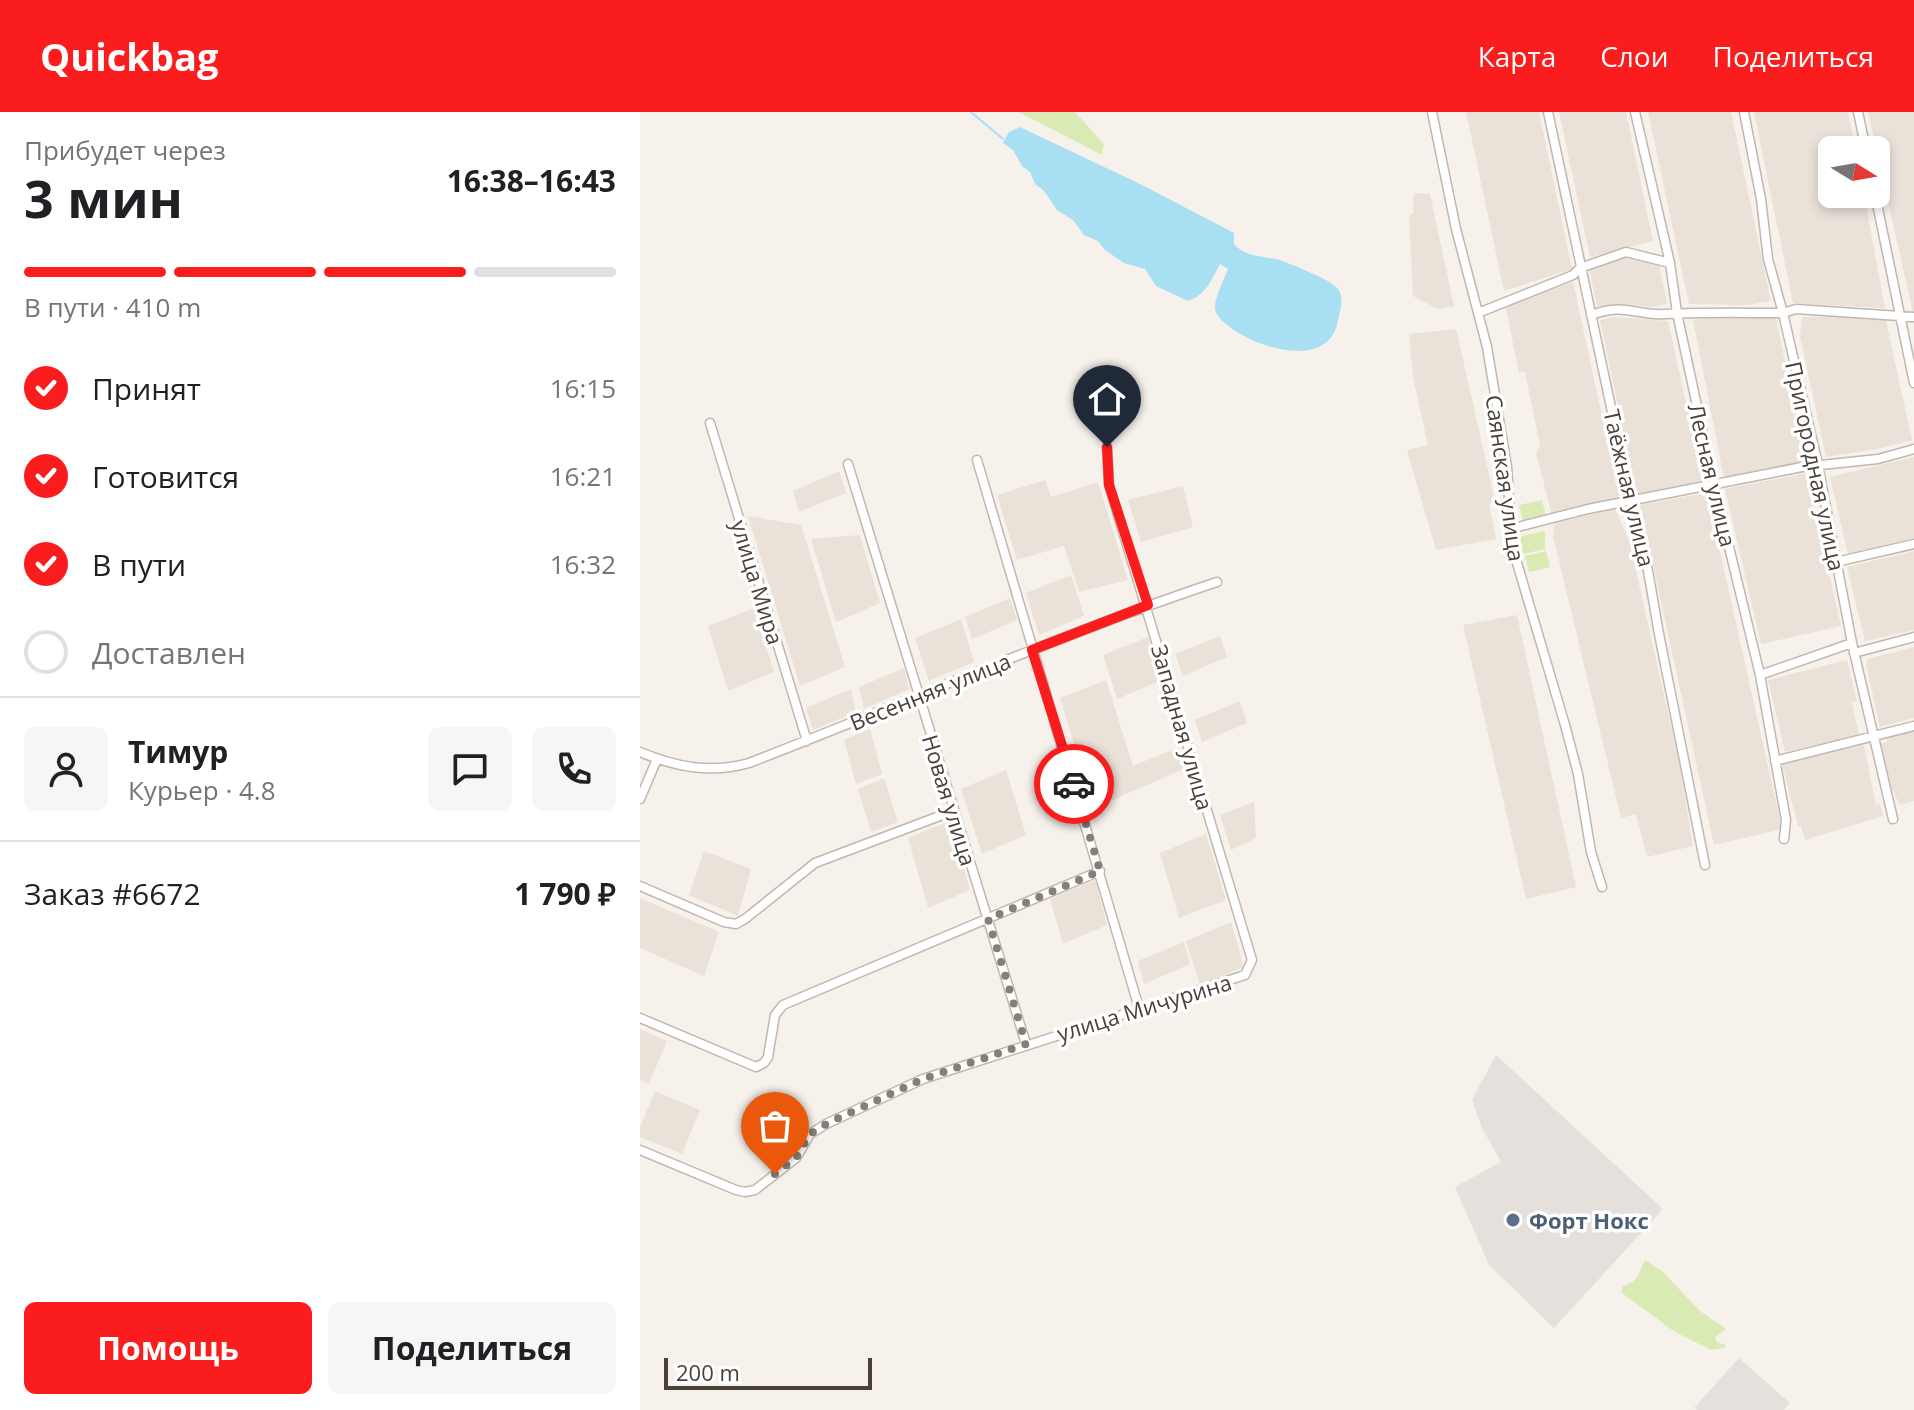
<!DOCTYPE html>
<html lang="ru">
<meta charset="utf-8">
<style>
:root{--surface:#fff;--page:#f6f6f6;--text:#202124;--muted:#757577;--line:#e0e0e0;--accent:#fb1d1e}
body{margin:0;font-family:"Open Sans",sans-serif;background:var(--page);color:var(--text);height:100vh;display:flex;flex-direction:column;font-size:30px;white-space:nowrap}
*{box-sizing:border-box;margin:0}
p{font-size:26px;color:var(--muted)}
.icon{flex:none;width:44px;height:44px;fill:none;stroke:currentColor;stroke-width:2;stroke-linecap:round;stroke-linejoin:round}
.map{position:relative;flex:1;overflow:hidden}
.side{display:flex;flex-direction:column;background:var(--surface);width:640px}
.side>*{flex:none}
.needle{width:52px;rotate:101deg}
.buttons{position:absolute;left:1178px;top:24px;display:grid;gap:16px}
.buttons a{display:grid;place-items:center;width:72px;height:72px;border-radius:12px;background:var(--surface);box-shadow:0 4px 12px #0003;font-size:40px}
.scale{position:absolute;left:24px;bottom:20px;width:208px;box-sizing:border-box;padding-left:8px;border:4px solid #4a4139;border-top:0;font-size:22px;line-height:28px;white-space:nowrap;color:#4a4139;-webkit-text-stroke:6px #fff;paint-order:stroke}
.pin{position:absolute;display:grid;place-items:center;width:68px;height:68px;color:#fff;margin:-82px -34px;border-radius:50% 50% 50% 0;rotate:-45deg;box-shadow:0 0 8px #0007}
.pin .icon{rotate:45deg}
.courier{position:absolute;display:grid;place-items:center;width:80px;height:80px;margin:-40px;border:6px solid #fb1d1e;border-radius:50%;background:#fff;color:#222;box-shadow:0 2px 10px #0007}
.head em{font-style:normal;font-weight:700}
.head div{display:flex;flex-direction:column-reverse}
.head{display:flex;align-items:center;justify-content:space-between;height:136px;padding:0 24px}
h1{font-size:52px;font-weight:700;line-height:60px}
.bar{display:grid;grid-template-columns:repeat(4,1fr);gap:12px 8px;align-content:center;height:96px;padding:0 24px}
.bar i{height:10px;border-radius:6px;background:var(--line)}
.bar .selected{background:var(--accent)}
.bar p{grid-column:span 4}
.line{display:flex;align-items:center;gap:20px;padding:0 24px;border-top:2px solid var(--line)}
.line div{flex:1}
.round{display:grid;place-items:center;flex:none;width:84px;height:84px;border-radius:12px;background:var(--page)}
ol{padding:0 24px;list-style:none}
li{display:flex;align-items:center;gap:24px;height:88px}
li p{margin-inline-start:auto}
li .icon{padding:8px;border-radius:50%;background:var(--accent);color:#fff;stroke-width:4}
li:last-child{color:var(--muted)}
li i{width:44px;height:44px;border:4px solid var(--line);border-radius:50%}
.action{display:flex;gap:16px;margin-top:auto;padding:16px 24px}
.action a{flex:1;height:92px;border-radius:12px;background:var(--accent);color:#fff;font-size:32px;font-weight:700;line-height:92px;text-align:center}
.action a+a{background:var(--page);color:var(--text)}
header{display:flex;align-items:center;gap:48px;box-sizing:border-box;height:112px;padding:0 40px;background:var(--accent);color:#fff}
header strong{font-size:38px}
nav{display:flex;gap:44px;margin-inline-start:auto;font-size:28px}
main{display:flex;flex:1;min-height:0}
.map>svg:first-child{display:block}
.residential{fill:#eae2d9}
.industrial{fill:#e6e0dc}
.green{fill:#daeab4}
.water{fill:#a8dff2}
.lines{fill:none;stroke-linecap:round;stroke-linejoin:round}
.stream{stroke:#a8dff2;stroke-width:2}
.minor-casing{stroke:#c2b7ad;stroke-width:11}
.minor{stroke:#fff;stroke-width:8}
.done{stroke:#867f77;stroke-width:8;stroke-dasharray:0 14.4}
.route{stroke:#fb1d1e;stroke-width:10}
.service-dot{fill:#5c6f8a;stroke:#fff;stroke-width:3}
.labels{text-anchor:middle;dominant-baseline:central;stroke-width:7;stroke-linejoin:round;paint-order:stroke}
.street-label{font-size:22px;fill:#4a4139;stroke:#fff}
.service-label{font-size:22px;font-weight:bold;fill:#4e5e75;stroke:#fff;text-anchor:start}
</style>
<header>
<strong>Quickbag</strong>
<nav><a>Карта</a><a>Слои</a><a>Поделиться</a></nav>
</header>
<main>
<section class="side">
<div class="head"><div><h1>3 мин</h1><p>Прибудет через</p></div><em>16:38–16:43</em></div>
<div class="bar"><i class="selected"></i><i class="selected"></i><i class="selected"></i><i></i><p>В пути · 410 m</p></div>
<ol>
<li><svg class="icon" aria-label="check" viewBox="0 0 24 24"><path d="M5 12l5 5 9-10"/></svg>Принят<p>16:15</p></li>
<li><svg class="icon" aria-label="check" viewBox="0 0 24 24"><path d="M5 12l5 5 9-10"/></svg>Готовится<p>16:21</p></li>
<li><svg class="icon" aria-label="check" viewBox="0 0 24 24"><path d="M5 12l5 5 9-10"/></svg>В пути<p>16:32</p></li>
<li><i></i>Доставлен</li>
</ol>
<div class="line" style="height:144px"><a class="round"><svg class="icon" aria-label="person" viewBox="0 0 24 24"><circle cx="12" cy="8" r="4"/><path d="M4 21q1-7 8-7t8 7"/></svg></a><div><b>Тимур</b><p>Курьер · 4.8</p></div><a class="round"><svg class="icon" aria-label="chat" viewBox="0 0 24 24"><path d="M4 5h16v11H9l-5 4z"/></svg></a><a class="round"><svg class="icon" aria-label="phone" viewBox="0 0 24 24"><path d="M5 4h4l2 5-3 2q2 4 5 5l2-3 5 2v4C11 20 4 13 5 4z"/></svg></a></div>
<div class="line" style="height:104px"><div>Заказ #6672</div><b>1 790 ₽</b></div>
<div class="action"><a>Помощь</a><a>Поделиться</a></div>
</section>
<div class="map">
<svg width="1274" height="1298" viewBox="0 0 1274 1298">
<rect width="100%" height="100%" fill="#f6f1eb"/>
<path class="residential" d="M826,0H899L932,157L864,179Z
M919,0H986L1013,129L950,145Z
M1008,0H1091L1131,189L1107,193L1049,192Z
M1114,0H1208L1216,38H1192V82H1224L1245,196L1153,191Z
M1228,0H1274V201H1273Z
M774,81L790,82L814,194L798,197L773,184L769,104L773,101Z
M1017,141L1027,192L1011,195L988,192L957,194L949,157L983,146Z
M933,170L980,387L912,403L896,341L900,333L885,260L879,261L865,191Z
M1092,203L1136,206L1165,349L1084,366L1053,208Z
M1245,204L1272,328L1238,337L1186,345L1160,224L1162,205Z
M974,205L1028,209L1064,371L997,385L960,208Z
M816,217L855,389L849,392L856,427L796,438L767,338L788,333L773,265L769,222Z
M1274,345V426L1208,442L1190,365Z
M199,359L206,381L159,400L153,379Z
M1166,361L1201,514L1121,532L1085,377Z
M405,368L411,385L458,370L488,468L439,480L424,434L377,448L357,383Z
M543,374L553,415L501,430L488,388Z
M1067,381L1142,717L1074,733L1000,393Z
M975,397L989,428L1040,654L1053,734L1007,745L996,702L981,706L913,424L915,411Z
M108,404L161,413L205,555L160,574Z
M220,423L240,491L196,510L171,427Z
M1274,439V518L1225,529L1207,455Z
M431,463L444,504L399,523L386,481Z
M370,486L377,508L332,527L325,505Z
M114,496L134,560L88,579L68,514Z
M877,503L936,775L886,787L823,513Z
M321,507L334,550L289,569L275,526Z
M580,524L587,545L543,564L535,542Z
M508,525L522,568L477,587L463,543Z
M1274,535V606L1240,615L1226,552L1228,547Z
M1207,548L1217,589L1212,590L1219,623L1145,640L1128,568Z
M264,556L269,577L224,597L219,575Z
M466,568L493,654L539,635L546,656L454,696L420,586Z
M211,577L216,600L173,618L166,596Z
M600,589L607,611L562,630L555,608Z
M230,617L242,662L216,672L204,628Z
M1274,619V689L1260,693L1249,671L1239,632L1247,630V626Z
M1224,633L1236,693L1240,692L1243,704L1165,728L1161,714H1158L1142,652Z
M366,658L386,723L342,742L321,677Z
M244,666L258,710L231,720L218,677Z
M614,690L616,726L591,738L580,703Z
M310,709L330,778L288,796L268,726Z
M566,722L586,788L539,806L520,741Z
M64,739L111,757L98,804L49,783Z
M455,768L467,813L423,832L410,787Z
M0,786L79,820L64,864L0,836Z
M591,810L604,855L560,873L546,829Z
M544,830L550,852L504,872L498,849Z
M0,917L27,929L9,972L0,968Z
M15,979L60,998L42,1042L0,1025V1015Z"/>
<path class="industrial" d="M856,943L1023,1097L914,1216L849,1153L815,1075L861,1050L842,1016L832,988Z
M1099,1246L1150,1291L1144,1298H1057L1054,1296Z"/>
<path class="green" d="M379,0H435L464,32L462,43Z
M902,388L906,404L883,409L879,393Z
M905,419V437L883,442L879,425Z
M906,439L910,455L889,460L885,444Z
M1005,1148L1022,1159L1060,1199L1086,1217L1075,1225L1077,1230L1086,1233L1084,1236L1071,1238L1035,1220L982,1181V1175C999,1169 998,1163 1005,1148Z"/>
<path class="water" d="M380,15L502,73L594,121V132C607,147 627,143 645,150C657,155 692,168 699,178C704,187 700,199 698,208C688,271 578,222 575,197C574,186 584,168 588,157L580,152C572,167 566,183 548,189L516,174L505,157L484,151L465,138L458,129L444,123L433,108L417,98L404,79L395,72L390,60L382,54L373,38L363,31L369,20Z"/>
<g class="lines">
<path class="stream" d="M331,0L363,27"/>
<g class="minor-casing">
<path id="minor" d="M792,0L816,117L847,235L867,355L872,434L925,613L938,662L951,740L962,775
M908,0L991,389C1005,433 1011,477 1019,522C1035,599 1049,676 1065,753
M995,0L1030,151L1037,201L1074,373L1120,563L1146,708L1144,727
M1104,0L1121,87L1128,147L1143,201L1178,353L1212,531L1253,707
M1218,0L1226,38
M1235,82L1274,271
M838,201L933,163L940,156L986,140L1030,151
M951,203C986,190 995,204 1025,202C1064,200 1104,201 1143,201L1156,197L1274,205
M70,311L167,629
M337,348L499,896
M208,352L386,932
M870,417L948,397L1162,355L1238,347L1274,337
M1196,450L1274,432
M1214,541L1274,525
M1120,563L1212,531
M0,640C36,655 71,662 109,651C265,591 418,523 577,470
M1135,649L1274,614
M0,687L17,647
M0,774L84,810L96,812L105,807L175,751L313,699
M0,906L116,955L124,951L128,945L135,903L143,893L460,759
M0,1038L96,1078L105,1080L115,1078L156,1046L170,1022L188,1011L283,967L605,863L612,848L469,373L467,335"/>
</g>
<use href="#minor" class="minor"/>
</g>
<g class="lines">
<path class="done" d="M135,1062L156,1046L170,1022L188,1011L283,967L386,932L348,807L460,759L434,672"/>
<path class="route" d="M434,672L392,538L508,493L469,373L467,335"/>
</g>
<circle class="service-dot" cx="873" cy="1108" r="8"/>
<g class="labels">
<g class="street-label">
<text transform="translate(1176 354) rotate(78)">Пригородная улица</text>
<text transform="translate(1073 363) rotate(77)">Лесная улица</text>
<text transform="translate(866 366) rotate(82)">Саянская улица</text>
<text transform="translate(990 376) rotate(77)">Таёжная улица</text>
<text transform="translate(118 470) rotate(73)">улица Мира</text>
<text transform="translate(290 579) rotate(-22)">Весенняя улица</text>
<text transform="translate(543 615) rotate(74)">Западная улица</text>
<text transform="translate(310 688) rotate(73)">Новая улица</text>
<text transform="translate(504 895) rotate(-17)">улица Мичурина</text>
</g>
<g class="service-label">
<text x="889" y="1108">Форт Нокс</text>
</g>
</g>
</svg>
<div class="buttons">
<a><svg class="needle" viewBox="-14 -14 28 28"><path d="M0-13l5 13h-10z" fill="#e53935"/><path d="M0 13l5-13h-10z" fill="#757577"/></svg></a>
</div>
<div class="scale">200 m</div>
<div class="pin" style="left:135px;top:1062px;background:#ea580c"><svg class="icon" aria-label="bag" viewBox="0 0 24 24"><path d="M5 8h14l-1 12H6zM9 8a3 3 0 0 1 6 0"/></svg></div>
<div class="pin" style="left:467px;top:335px;background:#1f2937"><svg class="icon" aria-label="home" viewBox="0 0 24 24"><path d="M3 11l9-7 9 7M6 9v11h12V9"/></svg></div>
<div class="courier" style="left:434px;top:672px"><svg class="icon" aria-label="car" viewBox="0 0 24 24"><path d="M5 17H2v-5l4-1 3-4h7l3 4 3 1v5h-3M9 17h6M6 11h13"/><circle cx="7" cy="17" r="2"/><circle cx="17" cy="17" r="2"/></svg></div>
</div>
</main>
